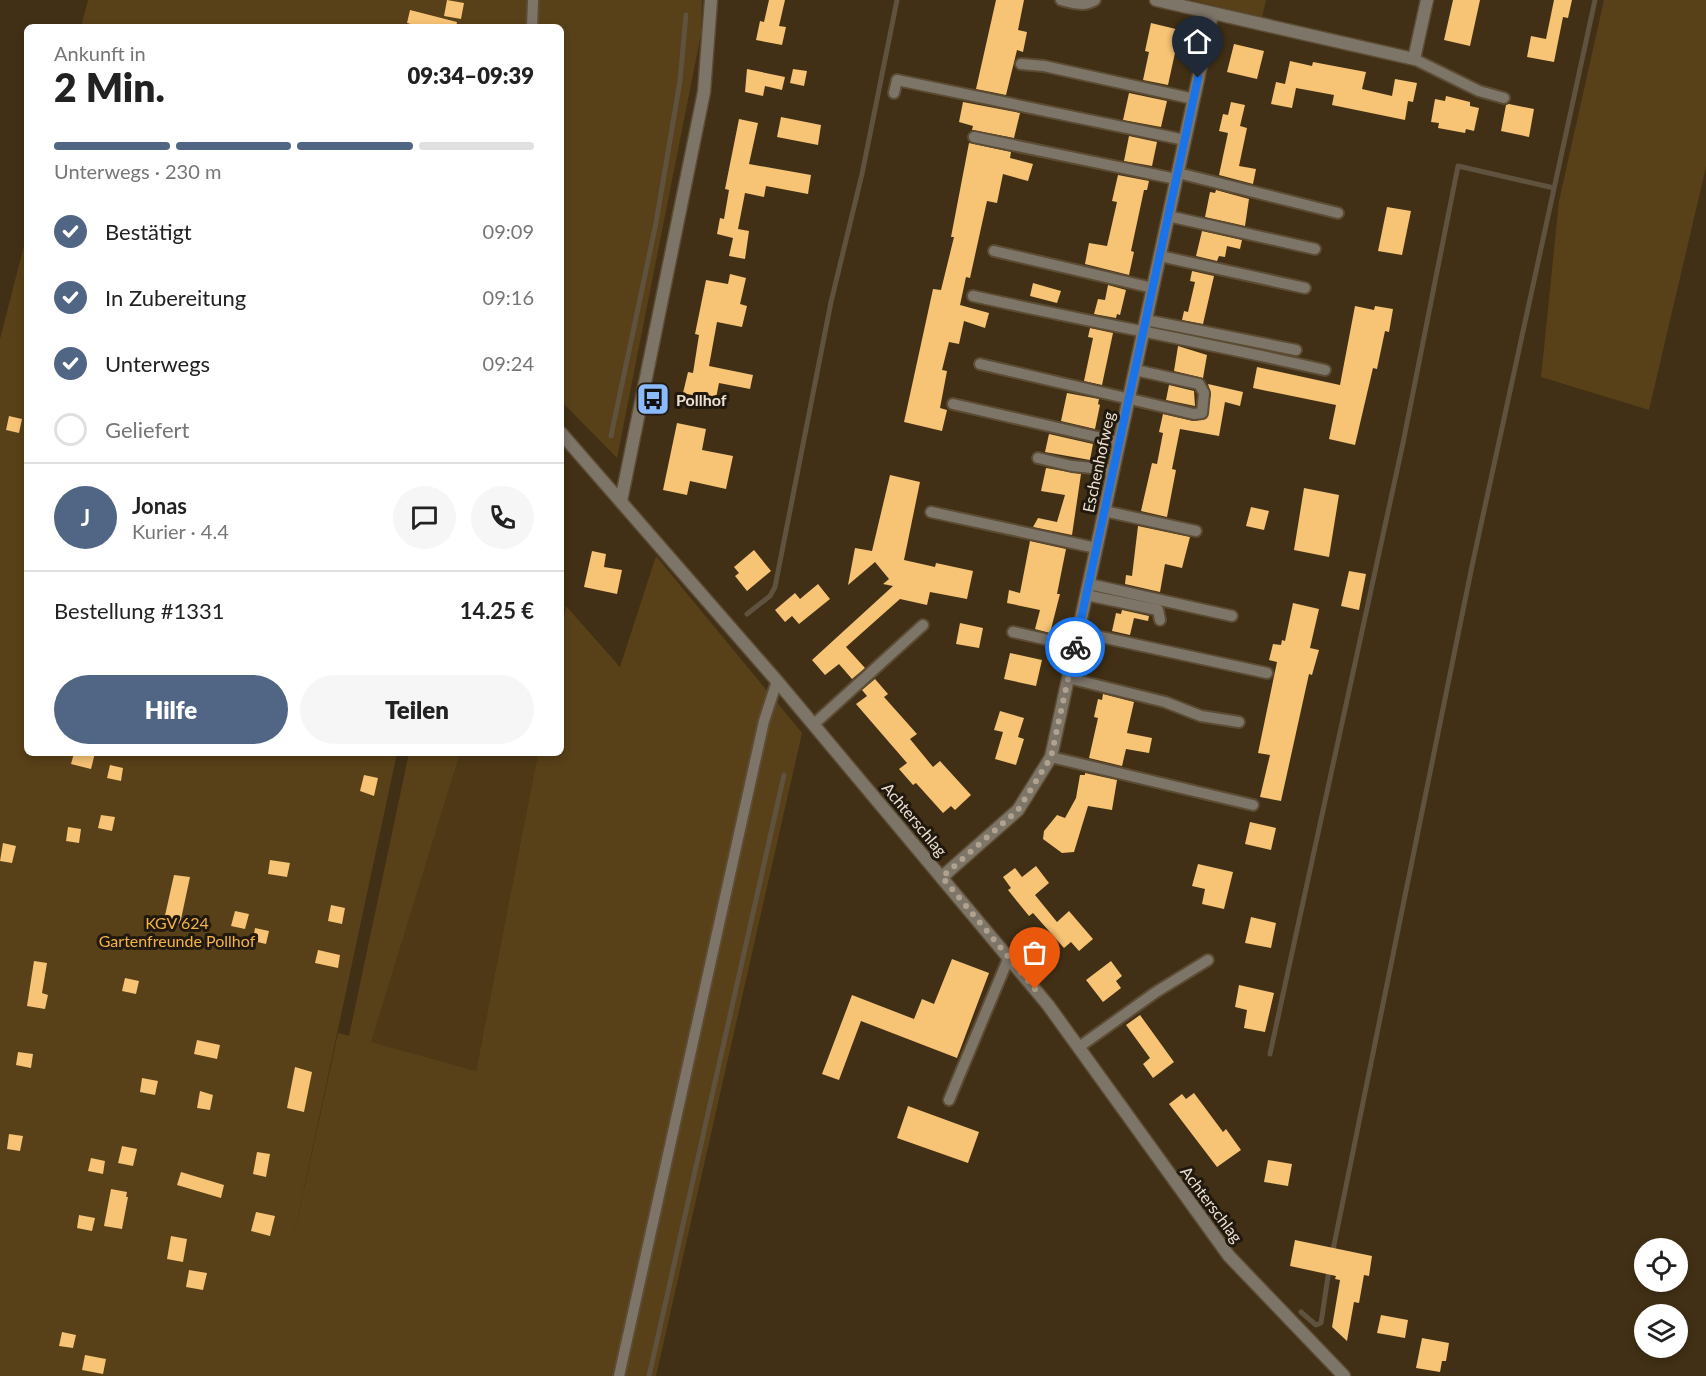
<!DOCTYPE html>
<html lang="de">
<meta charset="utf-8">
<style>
:root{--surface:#fff;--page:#f6f6f6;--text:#222;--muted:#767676;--line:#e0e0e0;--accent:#516684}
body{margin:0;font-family:Lato,sans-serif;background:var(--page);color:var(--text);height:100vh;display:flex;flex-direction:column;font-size:22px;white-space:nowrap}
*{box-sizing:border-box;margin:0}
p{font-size:20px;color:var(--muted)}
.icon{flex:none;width:33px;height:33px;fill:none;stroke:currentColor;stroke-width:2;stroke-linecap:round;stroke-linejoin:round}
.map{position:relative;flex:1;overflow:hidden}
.drawer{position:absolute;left:24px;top:24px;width:540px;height:732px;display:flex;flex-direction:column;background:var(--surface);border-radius:9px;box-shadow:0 3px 9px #0003}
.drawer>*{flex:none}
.controls{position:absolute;left:1634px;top:1238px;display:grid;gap:12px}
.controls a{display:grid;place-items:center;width:54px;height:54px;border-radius:50%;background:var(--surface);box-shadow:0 3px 9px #0003;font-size:30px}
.pin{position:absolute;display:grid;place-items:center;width:51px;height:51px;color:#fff;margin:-62px -26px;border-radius:50% 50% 50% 0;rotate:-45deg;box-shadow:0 0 6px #0007}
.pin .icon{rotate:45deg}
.courier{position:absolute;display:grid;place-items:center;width:60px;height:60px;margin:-30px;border:4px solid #1a73e8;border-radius:50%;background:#fff;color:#222;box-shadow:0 2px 8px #0007}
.head em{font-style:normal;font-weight:800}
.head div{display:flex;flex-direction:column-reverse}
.head{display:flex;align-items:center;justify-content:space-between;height:102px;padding:0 30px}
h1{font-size:39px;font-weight:800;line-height:45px}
.bar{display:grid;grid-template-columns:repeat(4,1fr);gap:9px 6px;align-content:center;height:72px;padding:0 30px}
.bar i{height:8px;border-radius:4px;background:var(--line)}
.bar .current{background:var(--accent)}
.bar p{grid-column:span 4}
.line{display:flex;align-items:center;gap:15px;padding:0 30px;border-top:2px solid var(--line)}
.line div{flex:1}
.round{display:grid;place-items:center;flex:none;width:63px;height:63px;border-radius:32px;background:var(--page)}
ol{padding:0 30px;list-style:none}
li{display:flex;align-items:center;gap:18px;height:66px}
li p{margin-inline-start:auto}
li .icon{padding:6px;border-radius:50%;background:var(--accent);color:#fff;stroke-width:4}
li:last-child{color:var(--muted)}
li i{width:33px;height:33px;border:3px solid var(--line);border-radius:50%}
.button{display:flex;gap:12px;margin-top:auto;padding:12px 30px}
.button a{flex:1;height:69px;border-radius:36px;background:var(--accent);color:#fff;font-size:24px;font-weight:800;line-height:69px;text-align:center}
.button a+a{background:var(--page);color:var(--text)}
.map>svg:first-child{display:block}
.built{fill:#4e3816}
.green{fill:#584018}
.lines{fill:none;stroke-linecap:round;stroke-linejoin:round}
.stream{stroke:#5f523f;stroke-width:5}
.building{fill:#f7c375}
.lane-casing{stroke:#5c4c33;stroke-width:14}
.street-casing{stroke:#5c4c33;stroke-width:15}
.lane{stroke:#7e7569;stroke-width:10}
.street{stroke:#7e7569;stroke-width:12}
.done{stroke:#b0a28f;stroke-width:6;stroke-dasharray:0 10.8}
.route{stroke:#1a73e8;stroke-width:8}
.labels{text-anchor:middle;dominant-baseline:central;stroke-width:6;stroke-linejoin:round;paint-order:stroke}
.poi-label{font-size:16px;font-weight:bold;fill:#ebe0d1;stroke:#21190e;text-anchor:start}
.street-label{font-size:16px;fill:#ebe0d1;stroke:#21190e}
.park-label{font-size:16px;fill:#f4b346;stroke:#21190e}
</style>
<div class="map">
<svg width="1706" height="1376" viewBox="0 0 1706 1376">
<rect width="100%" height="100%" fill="#413015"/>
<path class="built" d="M460,753H538L476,1071L370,1042Z"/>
<path class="green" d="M88,0H702L701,34L617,458L561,401V27H81Z
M1192,0H1266L1262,17Z
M1604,0H1706V167L1649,410L1541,377L1559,201Z
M27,234V753H397L290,1254L338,1033L349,1036L409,753H460L371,1042L476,1071L538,753H561V634L566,606L620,667L656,556L802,733L656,1376H0V339Z"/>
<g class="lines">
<path class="stream" d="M611,436L656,223L680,81L686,15
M747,614L770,596L775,587L831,302L862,174L897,0
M1270,1054L1403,443L1458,166L1554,188
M1332,1255L1472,566L1595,0
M1301,1312L1316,1325L1321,1323L1329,1270
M649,1376L784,775"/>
</g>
<path class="building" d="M447,0L464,3L461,19L444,16Z
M769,0H785L779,26L786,27L782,45L756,40L760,21L764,22Z
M996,0H1024L1018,30L1027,32L1023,52L1017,50L1006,95L976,89Z
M1453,0H1480L1470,46L1444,40Z
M1554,0H1572L1568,18L1563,17L1554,62L1527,57L1531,36L1546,39Z
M410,10L457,22L456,27H422L407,23Z
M1151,23L1180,30L1168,85L1143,80L1149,52L1145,51Z
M1234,44L1264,51L1257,79L1227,72Z
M1290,61L1312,66L1313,62L1366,72L1362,89L1392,96L1395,79L1417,83L1413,102L1408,101L1405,120L1332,105L1334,95L1296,88L1292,108L1271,104L1276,82L1285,84Z
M747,69L785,77L782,90L765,86L763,96L745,92Z
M793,69L807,71L804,86L790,83Z
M1129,93L1167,101L1161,127L1123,120Z
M1446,96L1470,102V106L1479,108L1474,131L1466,129L1465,133L1438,128L1439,123L1431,122L1435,99L1445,101Z
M963,102L1020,113L1014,138L972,130L973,126L959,122Z
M1231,102L1245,105L1240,126L1247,128L1239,166L1256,169L1253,184L1219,175L1228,133L1219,131L1223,114L1228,115Z
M1509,104L1534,109L1529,137L1501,131L1506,105Z
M781,117L821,125L818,145L777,137Z
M739,119L758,123L749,164L811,175L808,194L766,186L764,197L745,193L738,229L749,231L745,259L729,256L733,238L717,234L720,218L724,219L729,190L725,189Z
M1129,136L1157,142L1152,166L1124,161Z
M969,143L1011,152L1010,158L1033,164L1028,181L1003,174L997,203L987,201L970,278L966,277L960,305L989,313L985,328L964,321L959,344L949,342L942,370L947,371L940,408L947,410L942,431L904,422L933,289L941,290L954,237H951Z
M1118,175L1149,181L1147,190H1144L1131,251L1134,252L1129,275L1085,264L1089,243L1107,246L1117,202L1112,201Z
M1216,190L1249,199L1245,226L1205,217L1210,192L1215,193Z
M1387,207L1411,211L1402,255L1378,251Z
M1202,231L1242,240L1240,249L1227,246L1225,257L1219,256L1217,261L1196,256Z
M1192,271L1214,276L1203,324L1182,320L1184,311L1188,312L1195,282L1190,281Z
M730,274L746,278L740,304L747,306L742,327L717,322L709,366L753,375L750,389L719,383L714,408L700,404L701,397L683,393L688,372L693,373L699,335L695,334L706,280L728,284Z
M1033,283L1061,291L1057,303L1030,296Z
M1108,285L1126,290L1120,315L1117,314L1116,318L1094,314L1098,299L1105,300Z
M1355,306L1374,310L1375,306L1393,309L1389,332L1385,331L1377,369L1373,368L1355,445L1329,439L1336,405L1253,388L1257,367L1340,385Z
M1090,328L1113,333L1102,385L1084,381L1093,338L1088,337Z
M1178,346L1207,355L1203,378L1174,371Z
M1208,384L1243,392L1240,406L1225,402L1219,436L1180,429L1172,469L1176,470L1167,517L1141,511L1152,463L1157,464L1163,433L1159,432L1163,414L1193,421L1206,419L1211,394Z
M1169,385L1194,391L1195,406L1166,400Z
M1067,393L1099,399L1098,404L1100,405L1095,429L1061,421Z
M9,416L22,419L19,433L6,430Z
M677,423L706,429L702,450L733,456L726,489L690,481L687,495L663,490Z
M1049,434L1093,444L1090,460L1045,452Z
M1046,468L1081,474L1072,535L1033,527L1038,518L1057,522L1065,495L1041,491Z
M890,475L920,482L904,560L935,567L936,563L973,571L967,599L930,592L927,605L900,599L846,647L865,668L852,679L839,664L825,675L812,660L893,586L883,584L889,579L875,562L848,585L855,548L872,551Z
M1304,488L1339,495L1329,557L1294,550Z
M1251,507L1269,511L1264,530L1246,526Z
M1138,526L1190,537L1182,568L1165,564L1160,592L1125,584L1126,575L1132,576Z
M1030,541L1066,549L1057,594H1060L1050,633L1035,629L1040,610L1007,603L1009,590L1020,593Z
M754,550L771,571L747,591L735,576L739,573L734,567Z
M592,551L606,554L604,567L622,570L617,594L584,587Z
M1349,571L1366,574L1359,610L1341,606Z
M818,584L830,599L799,624L792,616L785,622L775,610L795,593L800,599Z
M1293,603L1319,609L1310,648L1319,650L1312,675L1309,674L1281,801L1260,797L1270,755L1258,753L1277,662L1269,660L1273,644L1281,645L1282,640L1285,641Z
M1122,610L1149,616L1148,621L1134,618L1130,635L1112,631L1116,613L1121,614Z
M960,623L983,628L979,648L956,644Z
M1010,653L1042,660L1036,686L1004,679Z
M875,679L888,694L884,697L917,734L910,739L933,767L940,761L971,795L955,810L951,806L943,813L916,783L913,785L899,769L907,763L856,704L867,696L862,690Z
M1103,694L1134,702L1127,733L1152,738L1149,753L1126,749L1122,766L1089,758L1098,718L1094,717L1098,699L1102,700Z
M1000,711L1024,718L1018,737L1024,739L1016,765L995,759L1003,732L994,730Z
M74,753H95L91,769L71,764Z
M110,765L123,768L121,781L107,778Z
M1085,773L1117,780L1112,810L1088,806L1074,852L1062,853L1043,839L1044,831L1057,815L1065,818L1076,798L1080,775H1085Z
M364,775L378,778L374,796L360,791Z
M101,815L115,817L112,831L98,828Z
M1250,822L1276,828L1271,850L1245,844Z
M68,827L81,829L79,843L66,841Z
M3,843L16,846L12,863L0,861Z
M270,860L290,863L287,877L268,874Z
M1198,864L1233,872L1224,909L1202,904L1205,889L1192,886Z
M1036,866L1049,883L1035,895L1057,922L1069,911L1093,939L1079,951L1071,942L1064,948L1033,913L1029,916L1008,890L1011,888L1003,877L1015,868L1022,877Z
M174,875L190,877L180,924L164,920Z
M331,905L345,908L342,924L328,921Z
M235,911L249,914L245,929L231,926Z
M1251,917L1276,923L1271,948L1245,943Z
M255,928L269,931L266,944L253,941Z
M318,950L340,955L338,968L315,963Z
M952,959L989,973L957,1058L861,1021L839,1080L822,1074L852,995L914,1019L922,999L934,1004Z
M34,961L47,963L42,993L48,995L45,1009L27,1006Z
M1111,961L1122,976L1116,981L1121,988L1103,1002L1086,980Z
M125,978L139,981L136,994L122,991Z
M1239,985L1274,993L1265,1032L1244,1028L1247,1010L1235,1007Z
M1140,1015L1174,1062L1153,1078L1143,1064L1150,1058L1126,1025Z
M197,1040L220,1045L217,1059L194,1054Z
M18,1052L33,1054L31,1068L16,1065Z
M295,1067L312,1072L304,1112L287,1108Z
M142,1078L158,1081L155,1095L140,1092Z
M200,1091L213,1095L210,1110L197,1108Z
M1194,1093L1223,1132L1226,1129L1241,1150L1217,1167L1169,1104L1182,1094L1186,1099Z
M908,1106L979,1132L968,1163L897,1138Z
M9,1134L23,1136L20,1151L7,1149Z
M122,1146L137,1149L133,1166L118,1163Z
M257,1152L270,1154L266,1177L253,1174Z
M91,1158L105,1161L103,1174L88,1171Z
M1268,1160L1292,1164L1288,1186L1264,1182Z
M181,1172L224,1185L221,1198L177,1185Z
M111,1189L127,1192L126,1197H128L122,1229L104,1226Z
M256,1212L275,1216L270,1236L251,1231Z
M79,1215L95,1218L92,1231L77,1228Z
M171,1236L187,1239L183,1262L167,1259Z
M1295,1240L1372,1256L1369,1276L1364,1275L1359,1303L1354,1302L1347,1341L1332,1327L1340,1280L1335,1279L1336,1276L1290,1266Z
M189,1270L207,1273L203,1290L186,1287Z
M1381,1315L1408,1320L1405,1338L1377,1333Z
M62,1332L76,1335L73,1348L59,1346Z
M1422,1338L1449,1343L1446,1361H1442L1440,1372L1416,1368Z
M85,1355L106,1359L103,1374L82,1370Z"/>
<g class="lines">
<g class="lane-casing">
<path id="lane" d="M1061,0C1073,3 1084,7 1095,0
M532,27L533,0
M1414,59L1479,91L1504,98
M1021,64L1044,66L1194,99
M894,93L897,80L1185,140
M974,137L1176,179
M1178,173L1338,213
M1168,216L1315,249
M994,251L1153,288
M1160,256L1305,288
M973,296C1090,322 1208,343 1325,370
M1146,320L1296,350
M980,364L1194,414L1202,413L1204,393L1199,384L1135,370
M953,404L1119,442
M1038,458L1072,466L1113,470
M1104,511L1196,531
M931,512L1096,548
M1089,584L1232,616
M1086,595L1158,610L1160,620
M1013,632L1075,646
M1078,632L1267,673
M1068,678L1165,702L1201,716L1239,722
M814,724L923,625
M1051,757L1253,805
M1079,1047L1156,992L1208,960
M949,1100L1009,957
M619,1376L764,721L777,681"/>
</g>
<g class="street-casing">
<path id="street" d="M1156,0L1414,59L1427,0
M561,433L777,681L1048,1005L1229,1256L1344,1376
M621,501L704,92L711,0
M942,877L1018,810L1051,757L1212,15"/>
</g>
<use href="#lane" class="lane"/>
<use href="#street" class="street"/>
</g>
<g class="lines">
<path class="done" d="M1035,989L942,877L1018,810L1051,757L1075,647"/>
<path class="route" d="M1075,647L1198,78"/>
</g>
<defs>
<g id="bus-square" transform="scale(1.725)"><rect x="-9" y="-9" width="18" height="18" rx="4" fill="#8abafc" stroke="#21190e"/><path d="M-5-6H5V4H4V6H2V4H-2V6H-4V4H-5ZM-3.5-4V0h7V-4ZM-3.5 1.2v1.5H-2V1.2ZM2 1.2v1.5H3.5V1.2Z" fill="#111"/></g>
</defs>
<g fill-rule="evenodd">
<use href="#bus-square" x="653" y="399"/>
</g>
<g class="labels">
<g class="poi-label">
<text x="676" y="399">Pollhof</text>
</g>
<g class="street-label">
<text transform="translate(1098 462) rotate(-78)">Eschenhofweg</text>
<text transform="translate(915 819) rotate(50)">Achterschlag</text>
<text transform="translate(1212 1204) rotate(53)">Achterschlag</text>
</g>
<g class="park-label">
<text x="177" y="922">KGV 624<tspan x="177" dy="18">Gartenfreunde Pollhof</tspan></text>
</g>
</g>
</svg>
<div class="controls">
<a><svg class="icon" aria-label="locate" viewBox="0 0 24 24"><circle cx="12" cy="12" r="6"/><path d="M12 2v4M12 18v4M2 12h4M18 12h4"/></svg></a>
<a><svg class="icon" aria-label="layers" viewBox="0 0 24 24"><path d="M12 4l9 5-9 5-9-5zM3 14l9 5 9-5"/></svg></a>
</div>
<div class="pin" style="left:1035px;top:989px;background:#ea580c"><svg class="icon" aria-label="bag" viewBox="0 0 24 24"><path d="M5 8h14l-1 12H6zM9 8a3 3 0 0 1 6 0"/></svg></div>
<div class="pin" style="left:1198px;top:78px;background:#1f2937"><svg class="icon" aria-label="home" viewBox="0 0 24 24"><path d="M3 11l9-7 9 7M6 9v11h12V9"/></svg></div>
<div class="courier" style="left:1075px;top:647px"><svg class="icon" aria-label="bike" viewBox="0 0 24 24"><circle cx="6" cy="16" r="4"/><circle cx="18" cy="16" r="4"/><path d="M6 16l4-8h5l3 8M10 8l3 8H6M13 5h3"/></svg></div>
<section class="drawer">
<div class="head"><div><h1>2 Min.</h1><p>Ankunft in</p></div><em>09:34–09:39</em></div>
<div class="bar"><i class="current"></i><i class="current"></i><i class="current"></i><i></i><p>Unterwegs · 230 m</p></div>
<ol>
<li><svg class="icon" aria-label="check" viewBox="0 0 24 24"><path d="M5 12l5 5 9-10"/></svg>Bestätigt<p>09:09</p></li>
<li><svg class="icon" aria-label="check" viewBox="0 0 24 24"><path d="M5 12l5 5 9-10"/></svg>In Zubereitung<p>09:16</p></li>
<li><svg class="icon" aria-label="check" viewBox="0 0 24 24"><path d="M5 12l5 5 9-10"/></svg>Unterwegs<p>09:24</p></li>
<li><i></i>Geliefert</li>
</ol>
<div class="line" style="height:108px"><b class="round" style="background:var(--accent);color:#fff">J</b><div><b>Jonas</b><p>Kurier · 4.4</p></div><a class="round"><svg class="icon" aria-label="chat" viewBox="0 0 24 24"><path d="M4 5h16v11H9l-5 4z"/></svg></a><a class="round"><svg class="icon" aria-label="phone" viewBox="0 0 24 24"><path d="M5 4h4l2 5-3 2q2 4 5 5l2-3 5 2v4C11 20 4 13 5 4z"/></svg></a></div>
<div class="line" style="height:78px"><div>Bestellung #1331</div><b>14.25 €</b></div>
<div class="button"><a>Hilfe</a><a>Teilen</a></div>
</section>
</div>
